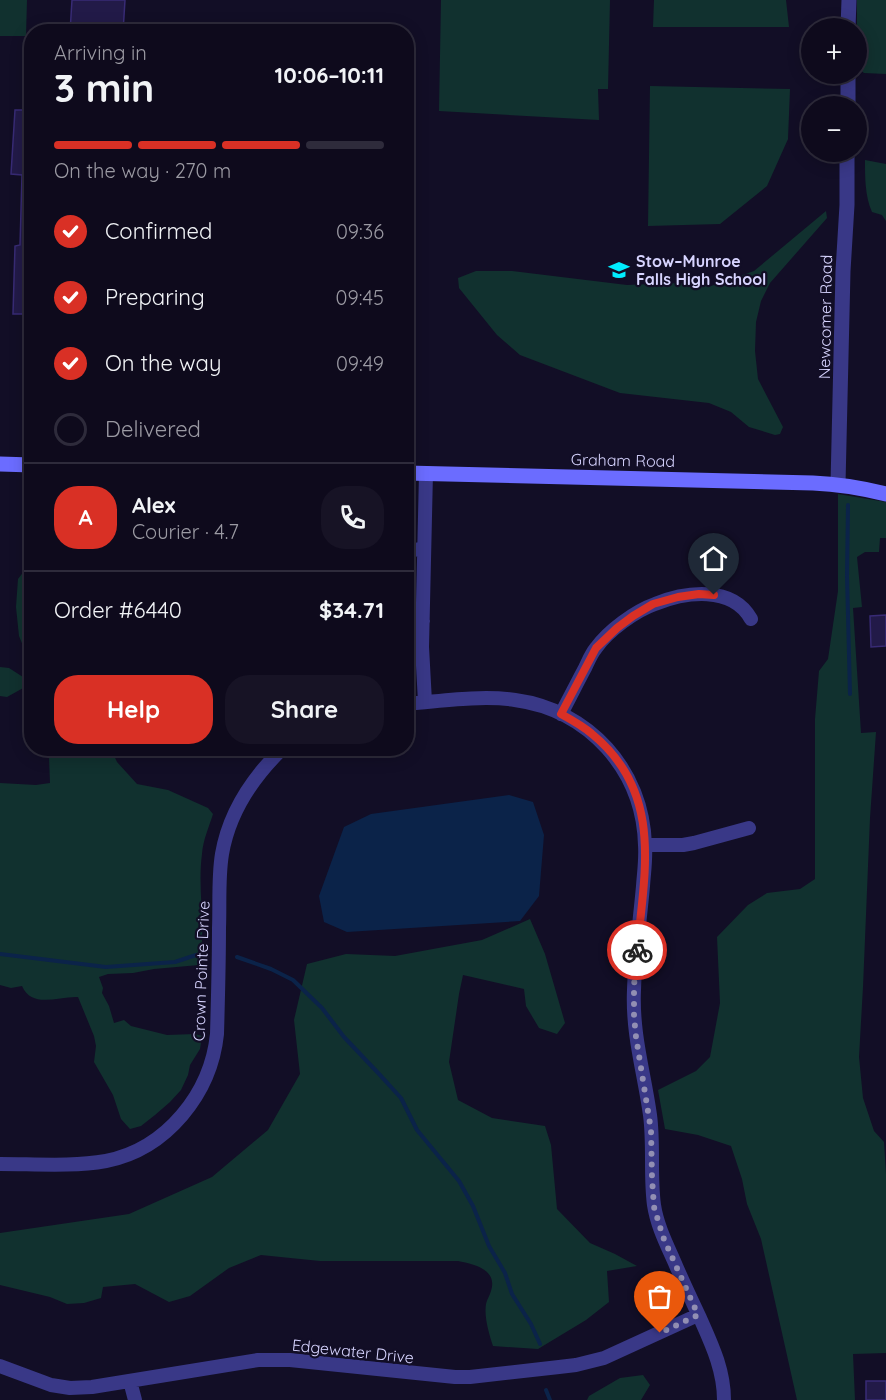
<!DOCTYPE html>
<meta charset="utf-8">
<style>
:root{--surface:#0e0a1c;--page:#171325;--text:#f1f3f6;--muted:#9b9aa3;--line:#2e2b3b;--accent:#d93025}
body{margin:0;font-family:Quicksand,sans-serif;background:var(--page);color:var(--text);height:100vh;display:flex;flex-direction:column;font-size:22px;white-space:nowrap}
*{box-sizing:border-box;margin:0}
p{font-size:20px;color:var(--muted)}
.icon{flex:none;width:33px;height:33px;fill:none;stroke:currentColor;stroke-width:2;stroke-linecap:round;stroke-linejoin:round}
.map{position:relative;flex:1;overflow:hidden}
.panel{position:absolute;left:24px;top:24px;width:390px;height:732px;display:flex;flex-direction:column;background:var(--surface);border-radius:24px;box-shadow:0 3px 15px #0003,0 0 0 2px var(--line)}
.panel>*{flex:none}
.fabs{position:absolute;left:801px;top:18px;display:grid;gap:12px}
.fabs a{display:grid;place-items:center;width:66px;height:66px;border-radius:50%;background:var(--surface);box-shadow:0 3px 15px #0003,0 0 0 2px var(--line);font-size:30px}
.pin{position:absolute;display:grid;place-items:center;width:51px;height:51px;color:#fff;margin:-62px -26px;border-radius:50% 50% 50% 0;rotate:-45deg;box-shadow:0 0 6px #0007}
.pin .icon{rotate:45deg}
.courier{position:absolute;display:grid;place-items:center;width:60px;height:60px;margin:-30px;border:4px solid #d93025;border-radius:50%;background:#fff;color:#222;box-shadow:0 2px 8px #0007}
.headline em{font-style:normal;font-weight:800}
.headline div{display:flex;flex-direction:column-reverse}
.headline{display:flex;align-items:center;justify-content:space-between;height:102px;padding:0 30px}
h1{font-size:39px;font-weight:800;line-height:45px}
.bar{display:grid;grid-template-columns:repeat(4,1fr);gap:9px 6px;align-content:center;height:72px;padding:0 30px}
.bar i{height:8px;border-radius:4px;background:var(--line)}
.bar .on{background:var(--accent)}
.bar p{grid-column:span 4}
.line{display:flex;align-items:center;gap:15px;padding:0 30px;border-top:2px solid var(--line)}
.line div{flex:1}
.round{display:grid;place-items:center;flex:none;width:63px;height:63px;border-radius:24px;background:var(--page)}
ol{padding:0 30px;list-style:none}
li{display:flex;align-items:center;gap:18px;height:66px}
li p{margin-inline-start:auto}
li .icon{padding:6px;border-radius:50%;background:var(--accent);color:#fff;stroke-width:4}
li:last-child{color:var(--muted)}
li i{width:33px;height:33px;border:3px solid var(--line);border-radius:50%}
.primary-button{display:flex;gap:12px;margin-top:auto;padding:12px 30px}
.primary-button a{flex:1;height:69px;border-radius:24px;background:var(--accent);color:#fff;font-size:24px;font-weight:800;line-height:69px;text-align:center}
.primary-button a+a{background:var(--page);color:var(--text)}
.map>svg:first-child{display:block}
.green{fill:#11312f}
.water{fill:#0b2349}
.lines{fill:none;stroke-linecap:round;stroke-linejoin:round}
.stream{stroke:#0b2349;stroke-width:4}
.building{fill:#221a48;stroke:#382b75;stroke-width:1.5}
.minor{stroke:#393887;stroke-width:14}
.tertiary{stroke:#393887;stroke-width:15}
.secondary{stroke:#6b6cff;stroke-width:15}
.done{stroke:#928fb3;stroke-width:6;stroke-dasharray:0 10.8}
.route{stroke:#d93025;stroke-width:8}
.labels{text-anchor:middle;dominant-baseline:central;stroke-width:4.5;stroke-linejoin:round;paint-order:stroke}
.poi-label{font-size:16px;font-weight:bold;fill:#d7d4ff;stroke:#120e26;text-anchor:start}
.street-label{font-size:16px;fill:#d7d4ff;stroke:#120e26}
</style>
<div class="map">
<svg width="886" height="1400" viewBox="0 0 886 1400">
<rect width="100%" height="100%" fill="#120e26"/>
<path class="green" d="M0,0H27L26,36H0Z
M441,0H610L608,89H598L599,120L439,111Z
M654,0H786L789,27H653Z
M857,0H886V74L864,73L857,67Z
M650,86L790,89L788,139L767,186L720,224L648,226Z
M865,160L886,164V221L882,215L872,212C865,196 865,178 865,160Z
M826,211L827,218L770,283L761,301L756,322L755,351L758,379L783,427L780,434L775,435L749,427L731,412L709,403L620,393L520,355L497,335L459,288L458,278L476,271H512L627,285L679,283L711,286L754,271Z
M838,494L886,502V538H880L879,552H865L857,557L862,607L853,608L861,733L876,732L870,818L863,987L859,1057L863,1098L874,1131L884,1142L886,1174V1353L853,1354L855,1400H797L761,1239L747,1204L742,1179L731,1146L698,1135L665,1129L658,1090L696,1071L710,1057L720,1003L717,937L748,905L767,893L800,889L815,879V719L819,671L828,659L838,591Z
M31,562V653H26L19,636L16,607L18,579Z
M0,667L9,668L23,677L25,687L7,697L0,696Z
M47,749H111L117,762L137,784L168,790L208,808L213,814C209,827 203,840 202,854C197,891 207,928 199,965L154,969L133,973L108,974L99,977L103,988L102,993L109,1006L114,1023L124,1020L131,1026L167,1035L195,1034L202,1036L200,1049L190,1065L188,1075L181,1090L170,1102L155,1115L141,1126L130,1129L121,1119L113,1095L94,1062L96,1046L94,1036L78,997C58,996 32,1009 22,986L11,988L0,985V783L36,785L50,783L49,757Z
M530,919L545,954L565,1023L557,1034L539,1028L526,1006L524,989L463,975L459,994L449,1062L458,1100L492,1118L545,1126L551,1145L557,1209L590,1243L615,1254L637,1266L607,1271L609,1302L586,1320L538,1349L493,1346C489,1333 484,1318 486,1304C487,1299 490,1295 491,1291C498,1269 473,1264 458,1261H320L261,1255L229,1268L190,1296L169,1302L135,1284L103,1287L101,1298L84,1303L67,1304L50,1297L0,1285V1233L129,1214L212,1177L268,1130L300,1074L294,1020L307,964L346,954L395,956L482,940Z
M643,1375L650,1385L641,1400H587L589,1396L620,1378Z"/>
<path class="water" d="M509,795L533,802L544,835L539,896L520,921L347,932L324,922L319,896L344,827L371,814Z"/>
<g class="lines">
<path class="stream" d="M848,505L847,576L850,694
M0,954L106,967L175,962L196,955
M237,957L271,969L293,980L322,1008L344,1037L380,1075L401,1098L417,1130L459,1181L473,1206L489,1246L505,1273L512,1294L531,1324L540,1344
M546,1390L550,1400"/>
</g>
<path class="building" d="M72,0H125L123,32H70Z
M15,110H32V314H13L15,246L20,245L22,175L11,174Z
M886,615V646L871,647L870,616Z
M866,1381H886V1400H866Z"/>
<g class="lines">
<path class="minor" d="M406,549L424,550
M406,621H423
M425,702L422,647L426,473
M406,704C440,701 483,695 515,700C589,710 643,770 645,845C646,859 644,872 643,886C640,920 635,955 634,990C632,1034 644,1072 650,1115C654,1145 650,1175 654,1205C657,1225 666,1243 674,1261C682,1280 691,1299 700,1318C712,1345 724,1370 724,1400
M561,714C569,699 577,683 585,668C588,662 591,654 596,648C608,631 635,611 655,604C685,592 732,585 751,619
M645,845H683L694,843L749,828
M0,1164C35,1164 72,1167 106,1161C167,1149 211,1093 217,1034C218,998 219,963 219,928C220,904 218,878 222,854C229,813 253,777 283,748
M0,1366L51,1385L70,1388L92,1387L258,1360H290L455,1377H470L559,1367L576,1365L604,1358L698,1315
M130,1381L135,1400"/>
<path class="tertiary" d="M848,28L849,0
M848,106V74
M838,484L843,271L847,205V152"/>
<path class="secondary" d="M0,464L32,465
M406,473L813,483C838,484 862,488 886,494"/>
</g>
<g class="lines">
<path class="done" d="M637,950L634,986V1016L636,1037L651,1130L652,1178L654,1207L663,1237L698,1315L660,1333"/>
<path class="route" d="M637,950C645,870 663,792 592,734C583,726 572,720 561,714L596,648L617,628L633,616L653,604L678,597L699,594L714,595"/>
</g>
<defs>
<g id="school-bare" transform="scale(1.62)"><path d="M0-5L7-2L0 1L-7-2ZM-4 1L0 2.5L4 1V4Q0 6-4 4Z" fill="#00edff" stroke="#120e26" stroke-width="2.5" paint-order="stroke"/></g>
</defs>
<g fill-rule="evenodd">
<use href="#school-bare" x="619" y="270"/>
</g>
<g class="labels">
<g class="poi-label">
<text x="636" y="261">Stow–Munroe<tspan x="636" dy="18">Falls High School</tspan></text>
</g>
<g class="street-label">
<text transform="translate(825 317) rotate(-89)">Newcomer Road</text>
<text transform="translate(623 460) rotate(1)">Graham Road</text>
<text transform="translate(201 971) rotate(-88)">Crown Pointe Drive</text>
<text transform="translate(353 1351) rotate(6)">Edgewater Drive</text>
</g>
</g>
</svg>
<div class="fabs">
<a>+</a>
<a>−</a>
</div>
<div class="pin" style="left:660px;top:1333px;background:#ea580c"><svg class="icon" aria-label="bag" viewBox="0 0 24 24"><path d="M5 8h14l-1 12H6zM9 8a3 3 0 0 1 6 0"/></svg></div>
<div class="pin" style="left:714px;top:595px;background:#1f2937"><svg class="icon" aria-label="home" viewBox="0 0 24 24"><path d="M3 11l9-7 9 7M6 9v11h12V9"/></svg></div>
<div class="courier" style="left:637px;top:950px"><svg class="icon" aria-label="bike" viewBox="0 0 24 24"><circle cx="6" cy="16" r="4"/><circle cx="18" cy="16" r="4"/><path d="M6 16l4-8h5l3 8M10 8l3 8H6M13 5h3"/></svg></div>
<section class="panel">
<div class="headline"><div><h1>3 min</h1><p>Arriving in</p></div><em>10:06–10:11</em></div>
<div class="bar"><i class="on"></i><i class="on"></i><i class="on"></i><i></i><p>On the way · 270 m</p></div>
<ol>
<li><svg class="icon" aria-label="check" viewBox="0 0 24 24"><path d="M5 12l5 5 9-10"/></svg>Confirmed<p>09:36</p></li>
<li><svg class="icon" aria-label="check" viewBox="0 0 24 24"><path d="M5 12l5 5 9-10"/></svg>Preparing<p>09:45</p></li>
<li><svg class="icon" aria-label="check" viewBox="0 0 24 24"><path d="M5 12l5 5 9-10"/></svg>On the way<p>09:49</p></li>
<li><i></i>Delivered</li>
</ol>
<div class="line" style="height:108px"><b class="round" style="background:var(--accent);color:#fff">A</b><div><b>Alex</b><p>Courier · 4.7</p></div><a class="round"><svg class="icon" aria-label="phone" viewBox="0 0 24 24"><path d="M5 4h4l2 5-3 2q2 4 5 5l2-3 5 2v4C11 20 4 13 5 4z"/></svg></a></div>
<div class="line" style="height:78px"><div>Order #6440</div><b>$34.71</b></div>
<div class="primary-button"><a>Help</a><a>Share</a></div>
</section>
</div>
